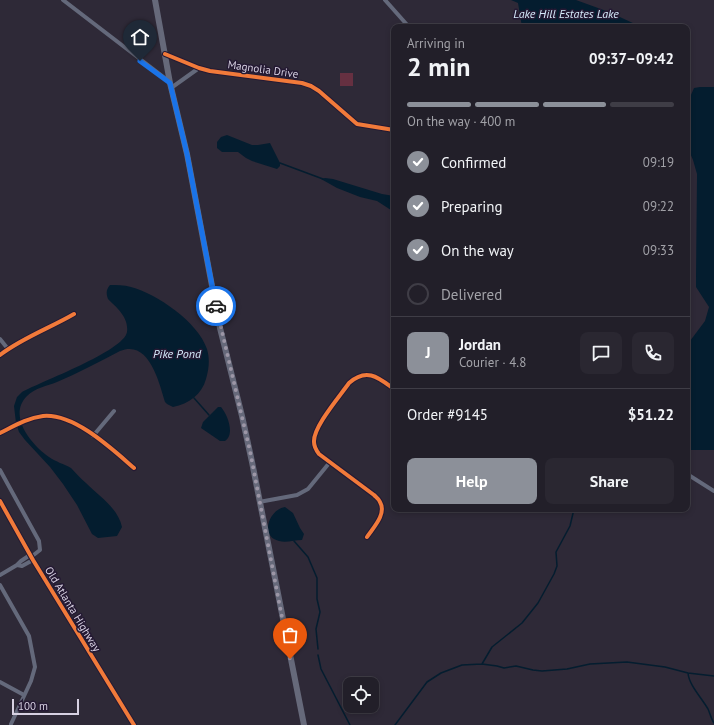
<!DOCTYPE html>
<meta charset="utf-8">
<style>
:root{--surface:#221f29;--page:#2a2731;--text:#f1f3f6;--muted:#a2a2a8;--line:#3f3d46;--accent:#8c9099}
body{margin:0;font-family:"PT Sans",sans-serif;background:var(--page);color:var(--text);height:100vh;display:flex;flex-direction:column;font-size:15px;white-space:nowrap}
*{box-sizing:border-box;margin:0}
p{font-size:13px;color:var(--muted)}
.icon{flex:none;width:22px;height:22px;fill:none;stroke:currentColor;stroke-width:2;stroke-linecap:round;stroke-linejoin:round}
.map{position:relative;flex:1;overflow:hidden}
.side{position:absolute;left:391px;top:24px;width:299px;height:488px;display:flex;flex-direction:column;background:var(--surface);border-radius:8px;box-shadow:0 2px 6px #0003,0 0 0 1px var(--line)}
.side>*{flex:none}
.controls{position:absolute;left:343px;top:677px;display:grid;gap:8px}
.controls a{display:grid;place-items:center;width:36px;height:36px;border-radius:8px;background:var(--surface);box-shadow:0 2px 6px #0003,0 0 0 1px var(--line);font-size:20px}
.scale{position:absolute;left:12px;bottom:10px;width:67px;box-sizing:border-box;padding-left:4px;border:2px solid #d7d1e2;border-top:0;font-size:11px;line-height:14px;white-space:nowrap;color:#d7d1e2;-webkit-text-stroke:3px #241933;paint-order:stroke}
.pin{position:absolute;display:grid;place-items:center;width:34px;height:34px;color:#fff;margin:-41px -17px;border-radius:50% 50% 50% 0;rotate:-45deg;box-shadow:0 0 4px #0007}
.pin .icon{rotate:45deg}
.courier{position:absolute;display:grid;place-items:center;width:40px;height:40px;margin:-20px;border:3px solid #1a73e8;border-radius:50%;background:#fff;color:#222;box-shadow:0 1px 5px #0007}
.headline em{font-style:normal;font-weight:700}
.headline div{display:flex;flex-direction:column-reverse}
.headline{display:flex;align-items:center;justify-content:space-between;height:68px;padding:0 16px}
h1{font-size:26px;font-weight:700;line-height:30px}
.bar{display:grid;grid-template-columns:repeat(4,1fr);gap:6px 4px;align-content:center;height:48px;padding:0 16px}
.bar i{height:5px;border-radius:3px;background:var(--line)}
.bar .active{background:var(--accent)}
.bar p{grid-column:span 4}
.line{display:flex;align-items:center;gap:10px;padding:0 16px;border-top:1px solid var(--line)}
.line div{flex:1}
.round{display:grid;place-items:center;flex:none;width:42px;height:42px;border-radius:8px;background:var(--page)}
ol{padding:0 16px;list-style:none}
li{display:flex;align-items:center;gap:12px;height:44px}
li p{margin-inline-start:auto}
li .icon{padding:4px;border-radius:50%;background:var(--accent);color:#fff;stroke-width:4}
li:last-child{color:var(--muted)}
li i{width:22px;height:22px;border:2px solid var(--line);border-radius:50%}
.cta{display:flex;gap:8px;margin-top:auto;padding:8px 16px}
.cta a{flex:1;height:46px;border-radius:8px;background:var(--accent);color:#fff;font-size:16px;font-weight:700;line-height:46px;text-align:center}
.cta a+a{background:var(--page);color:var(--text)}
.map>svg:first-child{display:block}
.green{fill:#663041}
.water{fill:#041d2f}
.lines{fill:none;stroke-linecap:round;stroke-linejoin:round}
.stream{stroke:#041d2f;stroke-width:1.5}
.minor{stroke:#64697b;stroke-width:4}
.primary{stroke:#66697a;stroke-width:6}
.cycleway-casing{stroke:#241933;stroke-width:6}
.cycleway{stroke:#f17a3a;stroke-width:4}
.done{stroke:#9c96a6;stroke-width:4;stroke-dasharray:0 7.2}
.route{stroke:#1a73e8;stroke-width:5}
.labels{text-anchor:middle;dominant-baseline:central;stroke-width:3;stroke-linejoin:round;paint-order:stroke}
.street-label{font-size:11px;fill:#d7d1e2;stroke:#241933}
.water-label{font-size:12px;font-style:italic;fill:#d2e8f8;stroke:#241933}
</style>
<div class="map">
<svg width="714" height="725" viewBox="0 0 714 725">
<rect width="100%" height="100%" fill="#2e2937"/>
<path class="green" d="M340,73H353V86H340Z"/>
<path class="water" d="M511,0H576L609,12L635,24L648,27H522L518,3Z
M700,87H714V450H687V342L690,341L705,321L709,307L696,287V278L697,174L693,160L687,146V104L694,88Z
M227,135L252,145H258L270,143L280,163V166L277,169L252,161L246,158L238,152H222L217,148V142L221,137Z
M325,178L333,179L382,194L394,196V212L377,201L360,197L337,188L321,179Z
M110,285C116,285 124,285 131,287C157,294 198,322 207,349C210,359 209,369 206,379C202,394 189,404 173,407L167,404L165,402C159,382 149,339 120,351C99,362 78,373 57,382C47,386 35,388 27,396C7,416 32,445 49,457C56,462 64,464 71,468C76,473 81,479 86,483C99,496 118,508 122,527L117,536L98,538L92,534L77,505L63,484L50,467L25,440L19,432L16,423L14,406L17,397L22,392C40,382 124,351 127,332C129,317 116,307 108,299C106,293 106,290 110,285Z
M218,407H221C228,415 235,435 225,441H220L201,428L203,422Z
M285,507L293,513L300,528L304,534L302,540C295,540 286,543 279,541C260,537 268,510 285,507Z"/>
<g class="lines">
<path class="stream" d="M280,163L323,179
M194,398L209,415
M294,541L308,557L317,578V599L320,612L316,629L318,649
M318,655L321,669L350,725
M482,664L492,647L522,623L538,603L554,574L557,566L556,552L570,526L574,509
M688,673C689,685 701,697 708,709C710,713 711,719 714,723
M395,725L427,682L441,673L462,665L482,664L497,666L504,668L516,666L533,670L542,671L567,669L590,664L627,662L665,667L688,673L714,676"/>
<path class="minor" d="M63,0L170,82
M385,0L409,27
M165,54L199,68L210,71L302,83L311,86L319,91L357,124L394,130
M171,88L199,68
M0,339L8,349
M0,355C22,338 50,328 74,314
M0,433C14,426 27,418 43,416C74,413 112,449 134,468
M93,436L114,411
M0,470L39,541L40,550L31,557
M687,474L714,491
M0,501L33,560L134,725
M259,502L297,495L308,489L330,462
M367,537C373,528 387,514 380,502C379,499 376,497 374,495L319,454C316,450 314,447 314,442C313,427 340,396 349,383C367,367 379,378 394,389
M17,565L22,566L33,560
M0,575L17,565L21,561L30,555
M0,585L29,636L35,667L31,681L11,724
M0,682L24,695"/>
<path class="primary" d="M155,0L170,83L187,154L220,328L242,416L252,462L304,725"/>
<g class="cycleway-casing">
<path id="cycleway" d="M165,54L199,68L210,71L302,83L311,86L319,91L357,124L394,130
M0,355C22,338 50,328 74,314
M0,433C14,426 27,418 43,416C74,413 112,449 134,468
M0,501L33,560L134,725
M367,537C373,528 387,514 380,502C379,499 376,497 374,495L319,454C316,450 314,447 314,442C313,427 340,396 349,383C367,367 379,378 394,389"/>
</g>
<use href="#cycleway" class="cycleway"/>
</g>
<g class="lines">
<path class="done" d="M216,306L250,451L290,659"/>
<path class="route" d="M140,61L170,83L187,154L216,306"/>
</g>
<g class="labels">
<g class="street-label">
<text transform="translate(263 69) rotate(8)">Magnolia Drive</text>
<text transform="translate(73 609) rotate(59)">Old Atlanta Highway</text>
</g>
<g class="water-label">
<text x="566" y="13">Lake Hill Estates Lake</text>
<text x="177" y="353">Pike Pond</text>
</g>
</g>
</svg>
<div class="controls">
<a><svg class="icon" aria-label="locate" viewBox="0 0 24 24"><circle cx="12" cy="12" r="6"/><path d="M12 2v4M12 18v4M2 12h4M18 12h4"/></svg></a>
</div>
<div class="scale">100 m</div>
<div class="pin" style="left:290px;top:659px;background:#ea580c"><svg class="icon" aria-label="bag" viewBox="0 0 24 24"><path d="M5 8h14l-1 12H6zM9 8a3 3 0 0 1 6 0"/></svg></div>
<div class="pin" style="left:140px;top:61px;background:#1f2937"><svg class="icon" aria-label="home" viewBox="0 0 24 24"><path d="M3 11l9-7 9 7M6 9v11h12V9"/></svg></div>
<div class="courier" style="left:216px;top:306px"><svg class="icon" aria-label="car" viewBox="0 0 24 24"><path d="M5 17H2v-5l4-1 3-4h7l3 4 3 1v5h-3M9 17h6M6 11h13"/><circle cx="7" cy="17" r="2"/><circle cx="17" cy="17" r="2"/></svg></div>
<section class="side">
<div class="headline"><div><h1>2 min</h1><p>Arriving in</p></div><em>09:37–09:42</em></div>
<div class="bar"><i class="active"></i><i class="active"></i><i class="active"></i><i></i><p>On the way · 400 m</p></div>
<ol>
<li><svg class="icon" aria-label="check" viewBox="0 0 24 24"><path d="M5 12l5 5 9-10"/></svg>Confirmed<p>09:19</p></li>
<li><svg class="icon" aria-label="check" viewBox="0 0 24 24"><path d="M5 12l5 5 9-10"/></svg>Preparing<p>09:22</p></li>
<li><svg class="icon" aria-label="check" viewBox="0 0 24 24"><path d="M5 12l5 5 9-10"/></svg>On the way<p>09:33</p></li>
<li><i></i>Delivered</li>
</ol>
<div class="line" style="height:72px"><b class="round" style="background:var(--accent);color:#fff">J</b><div><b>Jordan</b><p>Courier · 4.8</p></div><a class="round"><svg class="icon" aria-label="chat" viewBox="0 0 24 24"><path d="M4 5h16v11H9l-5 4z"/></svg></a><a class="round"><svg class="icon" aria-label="phone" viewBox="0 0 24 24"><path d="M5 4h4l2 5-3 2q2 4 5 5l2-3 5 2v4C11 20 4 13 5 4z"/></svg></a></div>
<div class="line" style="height:52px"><div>Order #9145</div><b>$51.22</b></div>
<div class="cta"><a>Help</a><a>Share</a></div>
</section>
</div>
